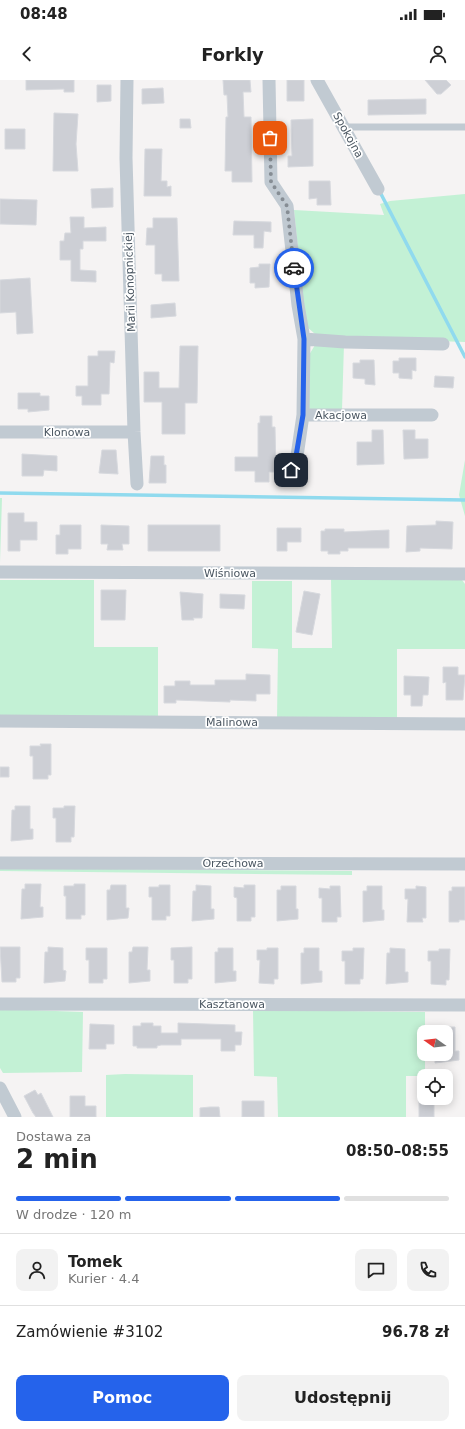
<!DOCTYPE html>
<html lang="pl">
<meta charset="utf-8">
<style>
:root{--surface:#fff;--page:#f2f2f2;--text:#222;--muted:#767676;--line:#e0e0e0;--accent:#2563eb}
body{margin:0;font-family:"DejaVu Sans",sans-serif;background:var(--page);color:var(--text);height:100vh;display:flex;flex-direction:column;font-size:15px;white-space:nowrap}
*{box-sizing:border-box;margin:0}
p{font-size:13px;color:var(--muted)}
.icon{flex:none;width:22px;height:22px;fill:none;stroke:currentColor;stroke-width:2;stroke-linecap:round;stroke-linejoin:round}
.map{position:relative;height:1037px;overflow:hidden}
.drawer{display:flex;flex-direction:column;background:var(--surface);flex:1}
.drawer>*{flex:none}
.needle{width:26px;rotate:284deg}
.tools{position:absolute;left:417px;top:945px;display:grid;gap:8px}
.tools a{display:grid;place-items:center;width:36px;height:36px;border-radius:8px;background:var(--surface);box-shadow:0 2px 10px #0003;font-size:20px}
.pin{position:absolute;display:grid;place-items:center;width:34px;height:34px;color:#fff;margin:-17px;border-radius:8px;box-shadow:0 2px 6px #0006}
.courier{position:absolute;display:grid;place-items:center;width:40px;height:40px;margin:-20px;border:3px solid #2563eb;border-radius:50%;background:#fff;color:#222;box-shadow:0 1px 5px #0007}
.overview em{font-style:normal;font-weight:700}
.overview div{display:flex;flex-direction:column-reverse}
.overview{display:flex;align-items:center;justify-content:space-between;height:68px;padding:0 16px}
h1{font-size:26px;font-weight:700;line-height:30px}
.bar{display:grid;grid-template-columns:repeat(4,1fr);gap:6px 4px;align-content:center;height:48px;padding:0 16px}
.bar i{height:5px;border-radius:3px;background:var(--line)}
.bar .selected{background:var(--accent)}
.bar p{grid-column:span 4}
.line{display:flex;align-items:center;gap:10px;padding:0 16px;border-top:1px solid var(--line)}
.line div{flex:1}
.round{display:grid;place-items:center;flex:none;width:42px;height:42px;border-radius:8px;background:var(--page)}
.button{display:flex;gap:8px;margin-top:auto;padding:8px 16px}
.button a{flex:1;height:46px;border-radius:8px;background:var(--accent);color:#fff;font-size:16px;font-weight:700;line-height:46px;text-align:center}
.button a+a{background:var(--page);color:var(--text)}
.status{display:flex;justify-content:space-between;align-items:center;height:28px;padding:0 20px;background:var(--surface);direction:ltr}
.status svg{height:11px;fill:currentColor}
header{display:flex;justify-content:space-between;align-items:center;height:52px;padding:0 16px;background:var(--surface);font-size:18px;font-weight:700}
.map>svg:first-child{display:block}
.green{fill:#c3f1d5}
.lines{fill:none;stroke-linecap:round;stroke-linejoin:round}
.stream{stroke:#90daee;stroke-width:3.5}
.building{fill:#cdcfd5;stroke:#d7d9de}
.lane{stroke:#c1cad2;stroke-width:7}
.street{stroke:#c1cad2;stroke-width:13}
.done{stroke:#868d94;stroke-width:4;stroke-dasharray:0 7.2}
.route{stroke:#2563eb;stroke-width:5}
.labels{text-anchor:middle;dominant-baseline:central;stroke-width:3.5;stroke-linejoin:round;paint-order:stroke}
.street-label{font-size:11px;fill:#4a5661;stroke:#fff}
</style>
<div class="status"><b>08:48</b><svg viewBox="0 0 49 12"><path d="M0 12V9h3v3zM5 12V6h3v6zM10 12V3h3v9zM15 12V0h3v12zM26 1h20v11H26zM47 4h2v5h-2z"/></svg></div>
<header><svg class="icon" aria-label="back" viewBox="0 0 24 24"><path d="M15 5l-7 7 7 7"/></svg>Forkly<svg class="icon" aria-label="person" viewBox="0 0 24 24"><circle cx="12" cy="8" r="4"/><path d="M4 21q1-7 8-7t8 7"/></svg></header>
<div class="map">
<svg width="465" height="1037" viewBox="0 0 465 1037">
<rect width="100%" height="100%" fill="#f5f3f3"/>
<path class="green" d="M465,114V262L344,258L315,254L306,246L294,130L384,135L380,124L390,121Z
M344,264L342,330H309V275L315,265Z
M465,380V436L459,415Z
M0,418H2L0,483Z
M331,498L462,500L465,504V569H397V639H277L278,569L252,568V501H292V568H332Z
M0,500H94V567H158V637L0,635Z
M0,788L352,791V795L0,791Z
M0,929L83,932L82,992L3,993L0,988Z
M253,930L425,932V996H406V1037H278L277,997L254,996Z
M125,994L193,995V1037H106V995Z"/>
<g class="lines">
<path class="stream" d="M381,114L465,277
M0,413L465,420"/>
</g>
<path class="building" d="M26,0H74V12H64V9L26,10Z
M223,0H250L251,12H243L244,37H251L252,102H232V91H225L226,37H228L227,15H224Z
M287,0H304V21H287Z
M425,0H446L451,5L441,14H437Z
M97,5H111V21L97,22Z
M163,8L164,23L142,24V9Z
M426,19V34L368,35V20Z
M54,33L78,34L76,64L78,91H53Z
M180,39H190L191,48H180Z
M313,39V86L288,87V76H292L291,40Z
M5,49H25V69H5Z
M145,69H162L161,101H167V107L171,106V116H144Z
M309,101H330L331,125H317V118L309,119Z
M113,108V127L92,128L91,109Z
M0,119L37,120L36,145L0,144Z
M70,137H84V148L106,147V161H83V169H80V190L96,191V202L71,201V180H60V161H64L65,153H71Z
M153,138H177L179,201H162V194H155V165H146L147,148H153Z
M234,141L271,142V152L264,151L263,168H254V155H233Z
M259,184H270L269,207L255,208V203H250V188L259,187Z
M30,198L33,253L17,254L16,232L0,233V200Z
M175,223L176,236L151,238V225Z
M180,266H198L197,323H185V354H162V322H144V292H159V308H179Z
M98,271H115L114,283L110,282L109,314H101V325H82V316H76V306H88V276H98Z
M399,278H416V291L412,290V299L399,298V293H393V281H399Z
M360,280H374L375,305L365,304V299L353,298V283H360Z
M435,296L454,297L453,308L434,307Z
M18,313H40V316H49V330L28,332V329H18Z
M260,336H272V347H275L276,392H269V402H255V391H235V377H258V343H260Z
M372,350H383L384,384L357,385V362H372Z
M403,350H415V359H428V378L404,379Z
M102,370H116L118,394L99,393Z
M22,374L57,376V391L44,390L43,396H22Z
M151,376H164V385H166V403H149Z
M8,433H24V442H37V460H20V471H8Z
M436,441L453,442L452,469L420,468V471L406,472L407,446L436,445Z
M60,445H81V469H68V474H56V455H60Z
M101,445L129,446V464H122L123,470H107L108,464H101Z
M148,445H220V471H148Z
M277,448H301V462H287V471H277Z
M325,449H344V452L389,450V468H348V471H340V474H328V471H321V451H325Z
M101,510H126L125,540H101Z
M304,511L320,514L312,555L296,552Z
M180,512L203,514L202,538H193L194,540H182Z
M220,514L245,515L244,529L220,528Z
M443,587H458V595H465L463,620H446V602L443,603Z
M246,594L270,595V614H256V621L230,620V622L176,620V623H164V606H175V601H190V605H215V600H246Z
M404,596L429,597L428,615H423L422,626H411V615H404Z
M40,664H51V695H48V699H33V676H30V666H41Z
M0,687H9V697H0Z
M15,726H30V749H33V759L11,761L12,730H15Z
M64,726H75L74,757H71V762H56V738H53V728H64Z
M25,804H41L40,827H43V837L21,839L22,809H25Z
M74,804H85V835H81V839H66V816H64V806H74Z
M111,805H126V828H129L128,838L107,840V810H110Z
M159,805H170V836H166V840H152V817H149V807H159Z
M196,805L211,806V829H214V839L192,841L193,811H196Z
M244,805H255V837H251V841H237V818L234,817V807L244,808Z
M281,806H296V829H298V839L277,841V810H281Z
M330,806H340L341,837H337V842H322V818H319V808L330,809Z
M367,806H382V830H384V840L363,842V811H367Z
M416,806L426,807V838H422L423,842H407L408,819H405V809H416Z
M452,807H465V840H459V842H449V811H452Z
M0,867H20V898H16V902H2Z
M48,867L63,868V890L66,891L65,901L44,903L45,872H48Z
M133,867H148L147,890H150V901L129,903V872H132Z
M192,867V899H188V903H174V880H171V868Z
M86,868H107V899H103V903H89V880H86Z
M218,868H233V891H236V901L215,903V872H218Z
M267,868H278V899H274V904L259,903L260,880H257V870H267Z
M304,868H319V891H322V902L301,904V873H304Z
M353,868H364L363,899H360V904H345V881H342V871H353Z
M390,868L405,869V892H408V902L386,904L387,873H390Z
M439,869H450L449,900H446V905L431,904V881H428V871H439Z
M141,943H153V946H161V953H178V943L235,945V952H242L241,965H235V971H221V959H181V965H161L157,966V968H137V966H133V946H141Z
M90,944L114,945V964H106V969H89Z
M446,947H455V971H459V980L435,983V974H446Z
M35,1010L38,1015L41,1013L53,1037H36L33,1033L24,1016Z
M70,1016H85V1026H96V1037H70Z
M419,1019H434V1037H419Z
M242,1021H264V1037H242Z
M210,1027H219L220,1037H200V1028Z"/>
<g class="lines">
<path class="lane" d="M344,47H465"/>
<path class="street" d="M127,0L126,78L134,352L137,404
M269,0L271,102L287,126L298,225L304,259L345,262L443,264
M317,0L378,109
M304,259L303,335H432
M0,352H134
M291,390L297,376L303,335
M0,492L465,494
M0,641L465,644
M0,783L465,784
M0,924L465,925
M0,1008L15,1037"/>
</g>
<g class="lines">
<path class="done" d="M270,58L271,102L287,126L294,188"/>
<path class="route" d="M291,390L296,376L303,335L304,259L294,188"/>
</g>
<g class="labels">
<g class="street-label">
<text transform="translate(348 55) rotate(61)">Spokojna</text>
<text transform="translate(130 202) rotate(-92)">Marii Konopnickiej</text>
<text x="341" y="335">Akacjowa</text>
<text x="67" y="352">Klonowa</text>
<text x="230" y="493">Wiśniowa</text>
<text x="232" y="642">Malinowa</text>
<text x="233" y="783">Orzechowa</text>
<text x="232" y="924">Kasztanowa</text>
</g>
</g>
</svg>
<div class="tools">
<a><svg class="needle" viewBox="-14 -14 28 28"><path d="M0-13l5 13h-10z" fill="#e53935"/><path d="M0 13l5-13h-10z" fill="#767676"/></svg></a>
<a><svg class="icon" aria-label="locate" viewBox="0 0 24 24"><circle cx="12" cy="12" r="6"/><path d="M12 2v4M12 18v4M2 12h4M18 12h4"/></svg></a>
</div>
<div class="pin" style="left:270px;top:58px;background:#ea580c"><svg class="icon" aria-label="bag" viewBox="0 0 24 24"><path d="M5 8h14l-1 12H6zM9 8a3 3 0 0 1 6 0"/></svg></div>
<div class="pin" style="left:291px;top:390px;background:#1f2937"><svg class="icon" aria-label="home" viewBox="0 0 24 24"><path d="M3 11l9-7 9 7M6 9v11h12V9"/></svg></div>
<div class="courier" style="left:294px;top:188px"><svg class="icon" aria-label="car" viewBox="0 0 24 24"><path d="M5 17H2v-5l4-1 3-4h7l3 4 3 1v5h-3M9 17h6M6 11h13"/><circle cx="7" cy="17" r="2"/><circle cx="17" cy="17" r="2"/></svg></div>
</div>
<section class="drawer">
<div class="overview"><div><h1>2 min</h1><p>Dostawa za</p></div><em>08:50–08:55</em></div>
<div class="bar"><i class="selected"></i><i class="selected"></i><i class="selected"></i><i></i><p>W drodze · 120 m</p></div>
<div class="line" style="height:72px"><a class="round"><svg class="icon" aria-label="person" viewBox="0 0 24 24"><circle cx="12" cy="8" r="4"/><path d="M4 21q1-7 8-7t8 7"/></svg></a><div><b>Tomek</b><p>Kurier · 4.4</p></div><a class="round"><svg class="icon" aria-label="chat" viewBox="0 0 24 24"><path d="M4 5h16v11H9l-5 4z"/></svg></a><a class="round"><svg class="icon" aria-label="phone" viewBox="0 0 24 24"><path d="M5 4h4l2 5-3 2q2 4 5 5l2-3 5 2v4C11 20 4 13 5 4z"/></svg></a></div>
<div class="line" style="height:52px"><div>Zamówienie #3102</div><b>96.78 zł</b></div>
<div class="button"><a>Pomoc</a><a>Udostępnij</a></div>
</section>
